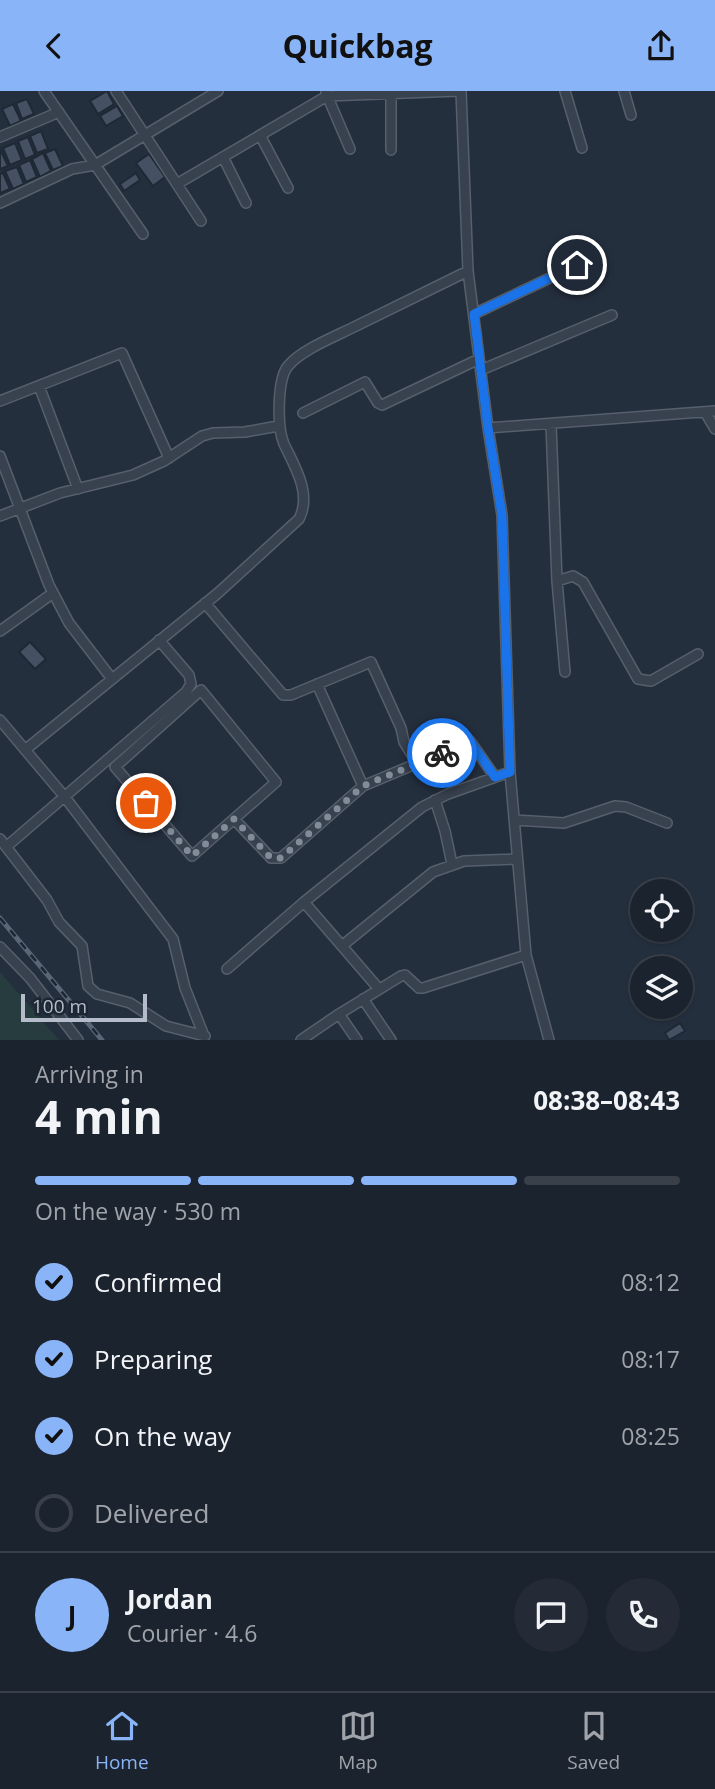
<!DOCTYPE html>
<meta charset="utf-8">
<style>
:root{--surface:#1b232e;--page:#242b36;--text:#f1f3f6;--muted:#a0a4aa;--line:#39404a;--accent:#8ab4f8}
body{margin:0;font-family:"Open Sans",sans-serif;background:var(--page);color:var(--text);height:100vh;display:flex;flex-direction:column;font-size:26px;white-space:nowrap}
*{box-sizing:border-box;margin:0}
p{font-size:23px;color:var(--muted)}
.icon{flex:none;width:38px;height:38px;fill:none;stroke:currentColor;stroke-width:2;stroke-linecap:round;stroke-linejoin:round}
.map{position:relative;height:949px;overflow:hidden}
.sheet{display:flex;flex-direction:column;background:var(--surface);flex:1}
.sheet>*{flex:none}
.fabs{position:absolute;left:630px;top:788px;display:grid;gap:14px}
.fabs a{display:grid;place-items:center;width:63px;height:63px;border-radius:50%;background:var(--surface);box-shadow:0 2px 5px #0004,0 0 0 2px var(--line);font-size:35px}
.scale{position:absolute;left:21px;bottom:18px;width:126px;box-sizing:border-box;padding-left:7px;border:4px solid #b4bcc9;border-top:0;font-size:19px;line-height:24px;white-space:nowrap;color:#b4bcc9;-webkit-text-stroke:5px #1d2633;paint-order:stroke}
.pin{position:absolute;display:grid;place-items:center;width:60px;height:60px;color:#fff;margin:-30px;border:4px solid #fff;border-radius:50%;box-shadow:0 2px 7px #0007}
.courier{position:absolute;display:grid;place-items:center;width:70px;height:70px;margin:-35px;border:5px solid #1a73e8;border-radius:50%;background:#fff;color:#222;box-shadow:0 2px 9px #0007}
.summary em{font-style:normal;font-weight:700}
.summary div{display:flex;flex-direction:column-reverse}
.summary{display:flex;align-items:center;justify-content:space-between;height:119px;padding:0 35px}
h1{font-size:46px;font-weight:700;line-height:52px}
.bar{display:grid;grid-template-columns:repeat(4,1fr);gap:10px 7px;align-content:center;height:84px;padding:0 35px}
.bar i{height:9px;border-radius:5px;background:var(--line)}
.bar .on{background:var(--accent)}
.bar p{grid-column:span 4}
.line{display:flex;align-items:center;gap:18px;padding:0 35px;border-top:2px solid var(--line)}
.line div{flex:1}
.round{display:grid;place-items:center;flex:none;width:74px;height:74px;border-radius:37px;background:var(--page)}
ol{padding:0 35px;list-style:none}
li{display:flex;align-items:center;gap:21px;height:77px}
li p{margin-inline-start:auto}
li .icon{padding:7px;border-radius:50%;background:var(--accent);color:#111;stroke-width:4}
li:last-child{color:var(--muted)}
li i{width:38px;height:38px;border:4px solid var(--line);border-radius:50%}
header{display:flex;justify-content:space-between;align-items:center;height:91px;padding:0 35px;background:var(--accent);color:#111;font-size:32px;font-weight:700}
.tabs{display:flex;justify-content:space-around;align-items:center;height:98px;border-top:2px solid var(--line);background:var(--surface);font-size:19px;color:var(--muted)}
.tabs a{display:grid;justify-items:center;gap:4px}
.tabs .on{color:var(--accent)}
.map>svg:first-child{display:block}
.green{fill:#263c3f}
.building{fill:#455162;stroke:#1f2835;stroke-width:2}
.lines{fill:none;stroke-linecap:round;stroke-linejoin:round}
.minor-casing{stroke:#565f6c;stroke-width:12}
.minor{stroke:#38414e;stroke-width:9}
.rail-casing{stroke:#5a6575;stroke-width:5}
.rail{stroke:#1d2633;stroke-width:2.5;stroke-dasharray:8;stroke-linecap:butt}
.done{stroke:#828b98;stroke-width:7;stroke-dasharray:0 12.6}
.route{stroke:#1a73e8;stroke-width:9}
</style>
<header><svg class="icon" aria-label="back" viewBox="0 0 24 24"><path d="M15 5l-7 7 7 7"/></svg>Quickbag<svg class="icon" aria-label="share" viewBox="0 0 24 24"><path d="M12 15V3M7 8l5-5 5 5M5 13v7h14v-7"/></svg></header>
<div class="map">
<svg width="715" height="949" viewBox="0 0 715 949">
<rect width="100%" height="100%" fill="#242f3e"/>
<path class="green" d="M0,881L59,949H0Z"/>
<path class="building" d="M107,0L114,13L98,23L90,10Z
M27,8L34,23L22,28L16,12Z
M13,13L21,30L10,35L2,18Z
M117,15L123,25L106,35L100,25Z
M41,40L48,58L37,62L30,45Z
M28,46L35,64L25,68L18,50Z
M15,52L22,69L10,74L3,57Z
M0,58L8,75L0,78Z
M55,58L63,75L53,79L45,62Z
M43,62L51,80L40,86L32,68Z
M149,63L165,86L153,95L136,72Z
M30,69L37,86L26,91L19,74Z
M17,76L24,93L13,98L5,80Z
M3,82L10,98L0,102V83Z
M136,82L140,89L124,100L120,93Z
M30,551L46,568L35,578L19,561Z
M680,932L685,940L669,949L665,942Z"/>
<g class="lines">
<g class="minor-casing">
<path id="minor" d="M44,0L143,143
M116,0L201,130
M391,0V59
M461,0L468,180L488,337L502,424L510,681L526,864L549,949
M565,0L582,57
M624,0L631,24
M326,2L350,58
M260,44L288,97
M0,46L59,21
M223,66L246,112
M177,93L327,5L458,0
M0,112L72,78L95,74L218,0
M474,223L577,174
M481,279L612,224
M39,295L78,398
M0,310L122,262L169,367
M705,321L715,338
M303,322L365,291L378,312L382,314L479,268
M551,333L557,490L565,581
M488,337L715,320
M0,365L49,494L69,532L112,588
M0,425L60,402L133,384L164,370L202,345L213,342L245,341L278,335
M557,490L573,485L583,491L638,588L651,590L698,563
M205,512L283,604H291L371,571L401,637L404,651L417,672
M0,540L53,502
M317,593L363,695
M201,599L276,691L192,765L115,676Z
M0,629L64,705L173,848L185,897L204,945
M25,659L218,502L299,428C312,403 295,376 284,353C277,337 277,288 288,275C301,259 334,246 352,237C391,218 430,199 468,180
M435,709L445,740L452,773
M234,728L271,767H281L363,695L470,650L495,686
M514,729L564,732L615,715L626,716L667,732
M0,748L47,809L59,831L82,855L88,895L97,903L130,912L166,935L205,945
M6,756L186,601L191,593L189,584L159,549
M304,811L422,716L448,703L510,681
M343,854L433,781L464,770L517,768
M0,856L30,887L78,949
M227,878L304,811L379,898
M363,908L391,949
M301,949L339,923
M357,949L339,923L401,885L405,884L419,897H423L526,864"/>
</g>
<use href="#minor" class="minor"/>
<g class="rail-casing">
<path id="rail" d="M0,827L102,949"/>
</g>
<use href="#rail" class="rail"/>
</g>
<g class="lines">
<path class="done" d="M146,712L192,765L234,728L271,767H281L363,695L442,662"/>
<path class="route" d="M442,662L470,650L495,686L510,681L502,424L488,337L474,223L577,174"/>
</g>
</svg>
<div class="fabs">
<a><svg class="icon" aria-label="locate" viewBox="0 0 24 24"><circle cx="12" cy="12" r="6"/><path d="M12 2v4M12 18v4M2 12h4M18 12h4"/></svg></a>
<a><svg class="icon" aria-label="layers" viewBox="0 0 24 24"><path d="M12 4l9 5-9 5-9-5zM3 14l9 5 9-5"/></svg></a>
</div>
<div class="scale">100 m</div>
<div class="pin" style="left:146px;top:712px;background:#ea580c"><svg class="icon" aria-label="bag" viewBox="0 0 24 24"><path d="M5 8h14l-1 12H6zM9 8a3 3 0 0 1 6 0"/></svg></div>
<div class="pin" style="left:577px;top:174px;background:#1f2937"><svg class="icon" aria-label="home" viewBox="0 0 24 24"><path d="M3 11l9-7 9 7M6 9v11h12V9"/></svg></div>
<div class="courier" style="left:442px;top:662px"><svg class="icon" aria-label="bike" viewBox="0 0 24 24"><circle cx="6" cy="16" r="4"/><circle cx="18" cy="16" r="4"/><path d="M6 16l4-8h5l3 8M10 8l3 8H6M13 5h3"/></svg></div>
</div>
<section class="sheet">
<div class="summary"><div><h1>4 min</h1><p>Arriving in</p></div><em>08:38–08:43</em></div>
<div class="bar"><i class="on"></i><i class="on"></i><i class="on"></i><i></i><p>On the way · 530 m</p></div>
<ol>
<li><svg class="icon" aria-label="check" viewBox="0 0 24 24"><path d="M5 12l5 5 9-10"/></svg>Confirmed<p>08:12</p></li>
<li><svg class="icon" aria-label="check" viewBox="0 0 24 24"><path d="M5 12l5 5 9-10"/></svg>Preparing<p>08:17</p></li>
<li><svg class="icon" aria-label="check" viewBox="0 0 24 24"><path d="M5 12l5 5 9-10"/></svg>On the way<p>08:25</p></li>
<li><i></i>Delivered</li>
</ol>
<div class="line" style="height:126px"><b class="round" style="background:var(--accent);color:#111">J</b><div><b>Jordan</b><p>Courier · 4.6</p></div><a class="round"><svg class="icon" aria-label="chat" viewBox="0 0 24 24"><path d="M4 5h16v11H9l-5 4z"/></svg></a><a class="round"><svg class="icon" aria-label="phone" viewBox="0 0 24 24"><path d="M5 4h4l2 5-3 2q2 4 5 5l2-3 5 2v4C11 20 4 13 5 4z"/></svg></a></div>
</section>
<nav class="tabs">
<a class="on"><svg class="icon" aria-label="home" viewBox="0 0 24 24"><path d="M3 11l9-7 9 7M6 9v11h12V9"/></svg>Home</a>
<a><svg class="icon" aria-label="map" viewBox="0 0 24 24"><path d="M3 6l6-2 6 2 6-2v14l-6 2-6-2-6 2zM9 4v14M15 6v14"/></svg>Map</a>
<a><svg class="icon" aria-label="saved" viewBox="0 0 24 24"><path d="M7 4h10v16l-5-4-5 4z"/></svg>Saved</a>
</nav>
